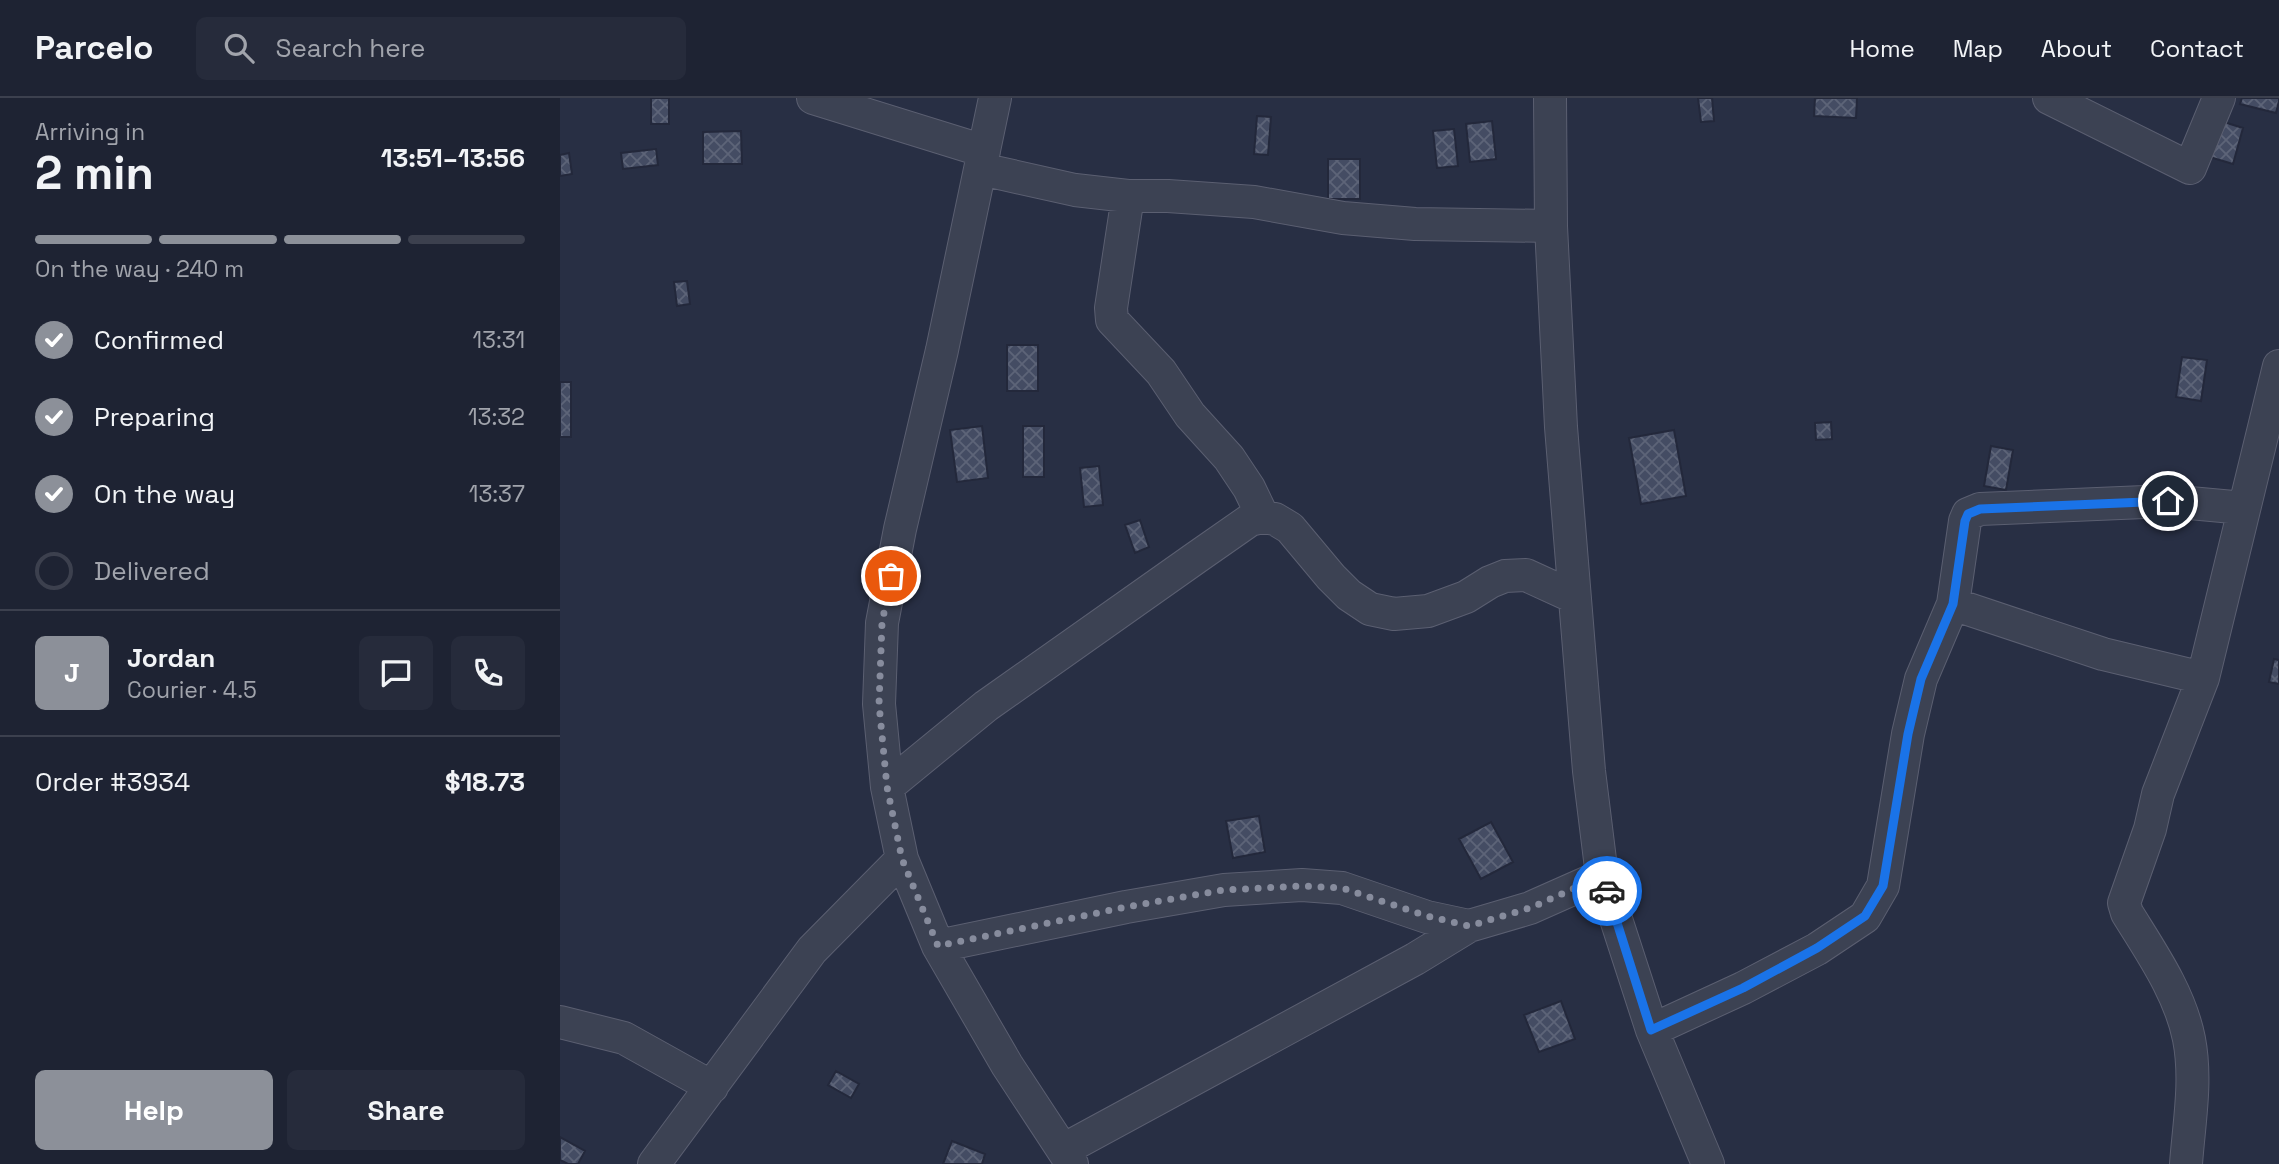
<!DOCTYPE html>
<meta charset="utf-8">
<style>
:root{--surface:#1e2333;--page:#262b3b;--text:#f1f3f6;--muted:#a1a4ac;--line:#3c404e;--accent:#8c9099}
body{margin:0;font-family:"Space Grotesk",sans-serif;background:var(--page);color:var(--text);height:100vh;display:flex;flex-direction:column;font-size:26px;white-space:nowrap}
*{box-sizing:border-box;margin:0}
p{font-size:23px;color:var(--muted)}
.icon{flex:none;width:38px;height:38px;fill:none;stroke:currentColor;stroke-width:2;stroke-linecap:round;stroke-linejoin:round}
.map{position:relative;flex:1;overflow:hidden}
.details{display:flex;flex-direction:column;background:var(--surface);width:560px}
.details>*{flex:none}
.pin{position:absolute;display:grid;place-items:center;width:60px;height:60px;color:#fff;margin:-30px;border:4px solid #fff;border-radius:50%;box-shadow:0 2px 7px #0007}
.courier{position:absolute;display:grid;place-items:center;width:70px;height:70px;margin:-35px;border:5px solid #1a73e8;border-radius:50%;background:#fff;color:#222;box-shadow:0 2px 9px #0007}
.overview em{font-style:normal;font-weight:700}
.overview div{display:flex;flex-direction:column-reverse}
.overview{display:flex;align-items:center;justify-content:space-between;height:119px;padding:0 35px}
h1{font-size:46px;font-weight:700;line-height:52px}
.bar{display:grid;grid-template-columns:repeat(4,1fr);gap:10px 7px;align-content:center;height:84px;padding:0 35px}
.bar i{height:9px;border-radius:5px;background:var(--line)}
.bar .active{background:var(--accent)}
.bar p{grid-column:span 4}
.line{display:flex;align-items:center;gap:18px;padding:0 35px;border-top:2px solid var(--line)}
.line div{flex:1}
.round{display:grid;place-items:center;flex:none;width:74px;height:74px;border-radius:10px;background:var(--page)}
ol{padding:0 35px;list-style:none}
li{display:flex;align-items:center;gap:21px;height:77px}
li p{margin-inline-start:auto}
li .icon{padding:7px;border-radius:50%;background:var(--accent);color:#fff;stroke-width:4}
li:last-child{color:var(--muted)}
li i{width:38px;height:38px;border:4px solid var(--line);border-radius:50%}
.cta{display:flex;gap:14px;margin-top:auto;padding:14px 35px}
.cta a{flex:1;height:80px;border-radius:10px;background:var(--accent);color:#fff;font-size:28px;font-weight:700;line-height:80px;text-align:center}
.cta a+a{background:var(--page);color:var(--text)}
header{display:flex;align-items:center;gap:42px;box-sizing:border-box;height:98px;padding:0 35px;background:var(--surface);border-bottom:2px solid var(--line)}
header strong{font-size:33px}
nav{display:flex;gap:38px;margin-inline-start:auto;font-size:24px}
.search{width:490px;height:63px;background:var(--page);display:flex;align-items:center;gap:18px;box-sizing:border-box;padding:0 24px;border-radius:10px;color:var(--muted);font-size:26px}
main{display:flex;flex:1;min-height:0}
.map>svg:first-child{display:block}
.building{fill:url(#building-cross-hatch);stroke:#23283b;stroke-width:2}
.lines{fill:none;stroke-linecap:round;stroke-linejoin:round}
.street-casing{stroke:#5b5f71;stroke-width:34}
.street{stroke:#3c4253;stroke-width:32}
.done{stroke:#878c9d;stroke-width:7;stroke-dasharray:0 12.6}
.route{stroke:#1a73e8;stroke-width:9}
</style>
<header>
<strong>Parcelo</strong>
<div class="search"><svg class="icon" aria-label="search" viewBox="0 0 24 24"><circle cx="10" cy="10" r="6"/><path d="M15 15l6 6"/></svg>Search here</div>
<nav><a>Home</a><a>Map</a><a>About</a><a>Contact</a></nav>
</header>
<main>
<section class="details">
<div class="overview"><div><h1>2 min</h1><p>Arriving in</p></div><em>13:51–13:56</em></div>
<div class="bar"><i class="active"></i><i class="active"></i><i class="active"></i><i></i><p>On the way · 240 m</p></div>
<ol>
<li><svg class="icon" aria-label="check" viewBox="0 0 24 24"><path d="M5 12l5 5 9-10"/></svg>Confirmed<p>13:31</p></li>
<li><svg class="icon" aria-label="check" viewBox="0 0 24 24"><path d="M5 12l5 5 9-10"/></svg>Preparing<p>13:32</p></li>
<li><svg class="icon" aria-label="check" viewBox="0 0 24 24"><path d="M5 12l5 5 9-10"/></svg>On the way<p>13:37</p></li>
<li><i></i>Delivered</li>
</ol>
<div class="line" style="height:126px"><b class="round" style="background:var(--accent);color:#fff">J</b><div><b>Jordan</b><p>Courier · 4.5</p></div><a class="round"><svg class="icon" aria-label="chat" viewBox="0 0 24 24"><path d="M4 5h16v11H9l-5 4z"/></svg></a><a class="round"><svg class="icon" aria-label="phone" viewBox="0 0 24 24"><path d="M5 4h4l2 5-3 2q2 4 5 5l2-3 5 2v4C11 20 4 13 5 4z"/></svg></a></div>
<div class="line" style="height:91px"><div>Order #3934</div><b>$18.73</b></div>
<div class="cta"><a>Help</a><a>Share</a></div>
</section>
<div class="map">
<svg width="1719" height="1066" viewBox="0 0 1719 1066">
<defs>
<pattern id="building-cross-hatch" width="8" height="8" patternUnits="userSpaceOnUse" patternTransform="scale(1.75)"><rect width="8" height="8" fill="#444c63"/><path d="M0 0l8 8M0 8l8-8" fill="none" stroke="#5d6478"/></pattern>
</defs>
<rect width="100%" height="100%" fill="#282f44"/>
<path class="building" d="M91,0H109V26H91Z
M1138,0H1152L1154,23L1141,24Z
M1255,0H1297L1296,20L1254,18Z
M1682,0H1719V3L1716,15L1680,6Z
M697,18L711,19L708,57L694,56Z
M1654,21L1683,30L1673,66L1643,57Z
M932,23L936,61L910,64L906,26Z
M894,31L898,68L877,70L873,33Z
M181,33L182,66H143V34Z
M96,51L98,67L63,71L61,55Z
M9,55L12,76L0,78V57Z
M768,61H800V101H768Z
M127,183L130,206L117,208L114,184Z
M447,247H478V293H447Z
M1622,259L1647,262L1641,303L1616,299Z
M0,284H11V339H0Z
M1271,324L1272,341L1256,342L1255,325Z
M422,328L428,380L397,384L390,332Z
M463,328H484V379H463Z
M1114,332L1126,398L1081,406L1069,340Z
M1431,348L1453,352L1446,392L1424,388Z
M539,368L543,407L524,409L520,370Z
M580,422L589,449L575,455L565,427Z
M1714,561L1719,562V586L1709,584Z
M699,718L705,754L673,760L666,723Z
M931,724L953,764L921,781L899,741Z
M1001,903L1015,941L979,954L964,917Z
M276,973L299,986L291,1000L268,987Z
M0,1039L25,1053L18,1066H8L0,1062Z
M392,1043L425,1056L422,1066H383Z"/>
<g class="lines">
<g class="street-casing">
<path id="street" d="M253,0L424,53
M435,0L382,252L340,431L322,525L319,606L327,689L342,761L378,848L447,967L512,1066
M990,0L991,128L1001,329L1029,673L1042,778L1092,932L1148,1066
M1489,0L1630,70L1659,0
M421,71L515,92L568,98H608L694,104L783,120L855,126L991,128
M568,98L551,210L552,222L601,274L630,317L669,360L689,390L703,419
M1393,506L1543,556L1643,580
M327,689L426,608L637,459L690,422L703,419L715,421L730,430L771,479L789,497L810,511L834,516L868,513L906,499L930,484L945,478L966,477L1014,499
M378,848L566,809L664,792L742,787L782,790L867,819L909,828L970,810L1042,778
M0,924L64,940L152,989
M1092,932L1183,890L1257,851L1305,819L1323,788L1348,636L1361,581L1393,506L1405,423L1408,416L1420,411L1608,403L1684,410
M503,1052L855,861L909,828
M94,1066L252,852L342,761
M1626,1066C1629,1025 1637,982 1629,941C1620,895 1591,854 1567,815L1564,805L1590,731L1598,696L1643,580L1719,268"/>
</g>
<use href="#street" class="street"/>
</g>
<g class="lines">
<path class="done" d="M331,478L322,525L319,606L327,689L342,761L378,848L566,809L640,796L664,792L742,788L782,790L867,818L909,828L970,810L1042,778L1047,793"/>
<path class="route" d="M1047,793L1091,932L1183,890L1257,850L1305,818L1323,788L1348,636L1361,581L1393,506L1405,423L1408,416L1420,411L1608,403"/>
</g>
</svg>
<div class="pin" style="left:331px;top:478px;background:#ea580c"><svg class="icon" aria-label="bag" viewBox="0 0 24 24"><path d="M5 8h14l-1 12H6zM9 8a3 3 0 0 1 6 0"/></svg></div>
<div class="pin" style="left:1608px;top:403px;background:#1f2937"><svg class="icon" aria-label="home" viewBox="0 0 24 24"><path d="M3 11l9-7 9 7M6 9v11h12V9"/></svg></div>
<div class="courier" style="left:1047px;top:793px"><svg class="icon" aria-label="car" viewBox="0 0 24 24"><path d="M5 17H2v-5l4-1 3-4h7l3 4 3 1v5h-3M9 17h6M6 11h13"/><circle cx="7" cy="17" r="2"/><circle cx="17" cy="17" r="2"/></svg></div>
</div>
</main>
